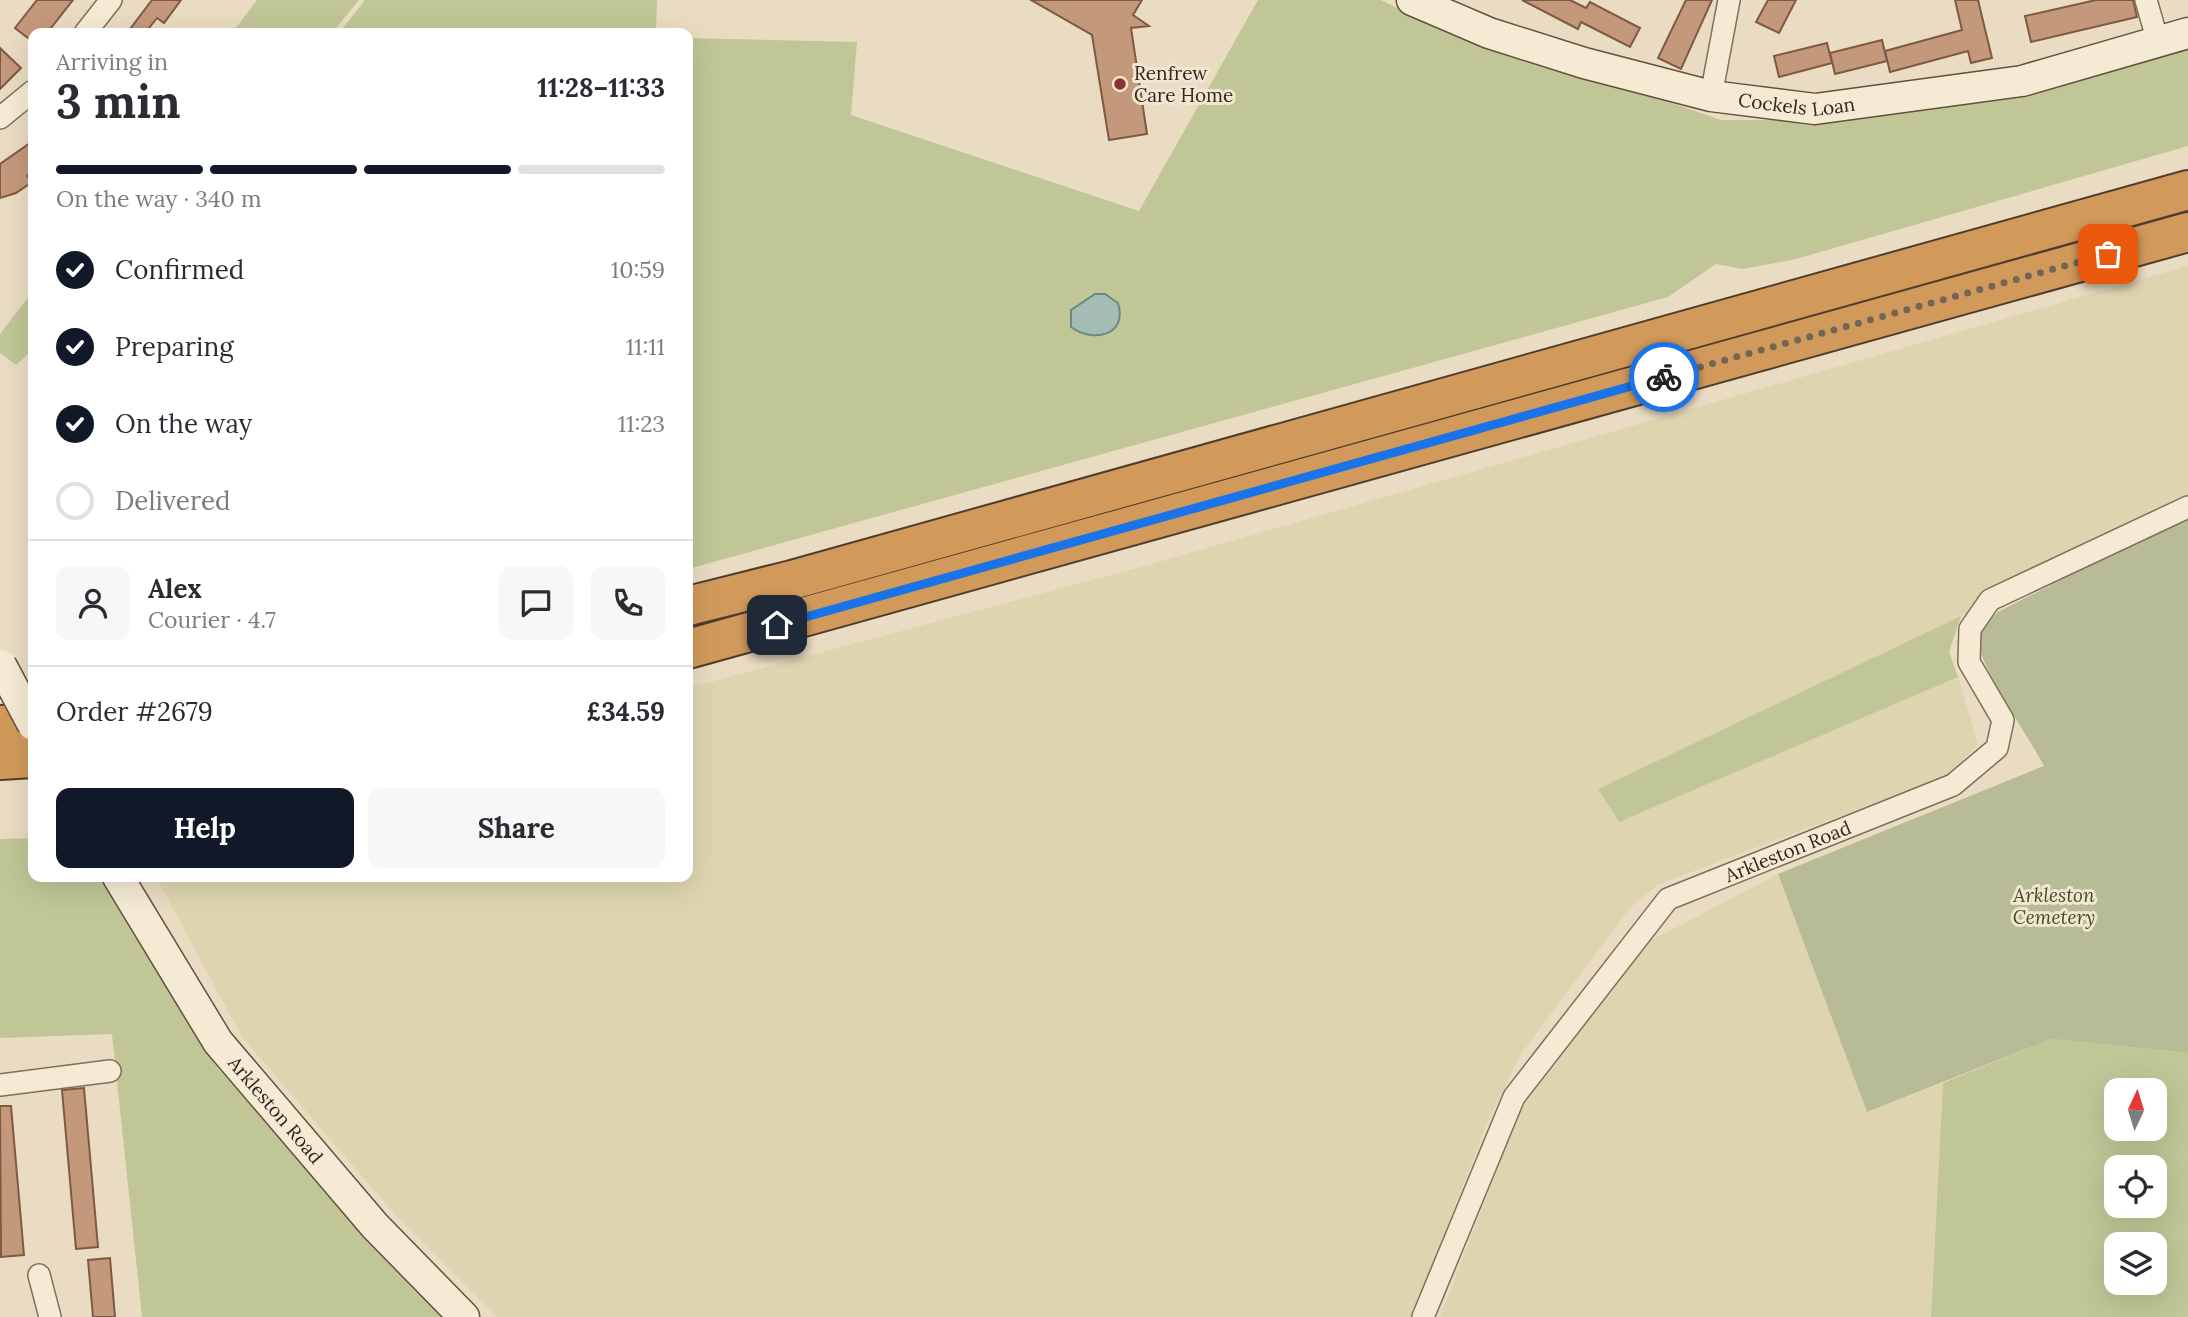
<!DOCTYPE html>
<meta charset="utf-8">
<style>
:root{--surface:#fff;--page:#f7f7f7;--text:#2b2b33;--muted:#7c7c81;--line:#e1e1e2;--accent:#111827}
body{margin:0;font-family:Lora,serif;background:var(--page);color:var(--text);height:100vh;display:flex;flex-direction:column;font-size:26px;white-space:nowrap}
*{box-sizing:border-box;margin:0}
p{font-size:23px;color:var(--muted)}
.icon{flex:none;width:38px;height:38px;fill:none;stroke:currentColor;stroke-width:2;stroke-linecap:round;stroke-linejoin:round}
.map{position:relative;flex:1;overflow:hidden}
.panel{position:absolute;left:28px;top:28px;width:665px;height:854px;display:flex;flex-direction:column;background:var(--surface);border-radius:14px;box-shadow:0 7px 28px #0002}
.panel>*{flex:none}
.needle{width:46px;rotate:4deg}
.fabs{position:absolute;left:2104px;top:1078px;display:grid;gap:14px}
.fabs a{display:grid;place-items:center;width:63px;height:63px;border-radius:14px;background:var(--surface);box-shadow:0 7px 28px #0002;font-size:35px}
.pin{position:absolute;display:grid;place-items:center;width:60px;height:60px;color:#fff;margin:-30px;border-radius:14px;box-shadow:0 4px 10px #0006}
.courier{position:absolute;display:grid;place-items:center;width:70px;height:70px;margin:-35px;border:5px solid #1a73e8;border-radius:50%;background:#fff;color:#222;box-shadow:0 2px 9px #0007}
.summary em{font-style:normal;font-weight:700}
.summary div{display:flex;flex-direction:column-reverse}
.summary{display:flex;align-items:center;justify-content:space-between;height:119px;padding:0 28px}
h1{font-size:46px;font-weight:700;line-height:52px}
.bar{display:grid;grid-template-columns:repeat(4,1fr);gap:10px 7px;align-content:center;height:84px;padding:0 28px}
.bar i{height:9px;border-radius:5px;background:var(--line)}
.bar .current{background:var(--accent)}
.bar p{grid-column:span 4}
.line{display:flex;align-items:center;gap:18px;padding:0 28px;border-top:2px solid var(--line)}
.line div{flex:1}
.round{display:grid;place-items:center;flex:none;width:74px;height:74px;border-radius:14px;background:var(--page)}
ol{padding:0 28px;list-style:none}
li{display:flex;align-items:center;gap:21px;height:77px}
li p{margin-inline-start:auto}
li .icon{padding:7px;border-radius:50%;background:var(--accent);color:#fff;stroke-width:4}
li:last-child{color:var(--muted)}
li i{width:38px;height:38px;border:4px solid var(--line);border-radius:50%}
.primary-button{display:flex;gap:14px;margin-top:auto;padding:14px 28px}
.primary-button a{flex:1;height:80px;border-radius:14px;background:var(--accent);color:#fff;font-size:28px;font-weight:700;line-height:80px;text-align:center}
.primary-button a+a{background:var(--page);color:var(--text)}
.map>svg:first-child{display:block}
.farmland{fill:#ded5b0}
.green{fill:#c1c697;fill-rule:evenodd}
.cemetery{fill:#b7bb96}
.water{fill:#a4bcb4;stroke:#6c8981;stroke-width:2}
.building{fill:#c4987b;stroke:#7e5943;stroke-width:2}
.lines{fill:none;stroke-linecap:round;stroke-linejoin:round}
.street-casing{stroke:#816e5b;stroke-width:24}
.secondary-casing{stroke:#63503e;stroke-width:33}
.highway-casing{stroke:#4f3d2f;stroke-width:42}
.street{stroke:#f5ead4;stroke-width:21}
.secondary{stroke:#f5ead4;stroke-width:30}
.highway{stroke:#d19a5a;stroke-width:38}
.secondary-bridge-casing{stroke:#63503e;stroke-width:33;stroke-linecap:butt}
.secondary-bridge{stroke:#f5ead4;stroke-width:30}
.done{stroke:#726657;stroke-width:7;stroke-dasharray:0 12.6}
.route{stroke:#1a73e8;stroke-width:9}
.poi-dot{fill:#8a3133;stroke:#f1e7d1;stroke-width:2.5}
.labels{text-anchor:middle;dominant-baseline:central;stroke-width:6;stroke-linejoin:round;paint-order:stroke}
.poi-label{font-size:19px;fill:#32271e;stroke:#f1e7d1;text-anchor:start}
.street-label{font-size:19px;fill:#32271e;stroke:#f1e7d1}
.park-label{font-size:19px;font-style:italic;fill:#444d26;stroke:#f1e7d1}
</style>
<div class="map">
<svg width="2188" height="1317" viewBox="0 0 2188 1317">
<rect width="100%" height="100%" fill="#e9dcc2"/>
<path class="farmland" d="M2188,266V502L1961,616L1598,789L1619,822L1958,677L1978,744L1951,774L1657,885L1629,909L1521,1054L1487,1124L1412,1317H497L400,1220L242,1037L156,877H688V688L1148,565Z
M1778,874L1867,1112L1943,1083L1931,1317H1440L1519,1112L1648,942Z"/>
<path class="green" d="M257,0H359L332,33H232Z
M365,0H657L656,33H339Z
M1258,0H1381L1401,10L1721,120H1819L1994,100L2188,45V146L1796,259L1743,269L1716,264L1668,297L688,569V38L857,42L851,115L1139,211Z
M33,291V349L16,365L0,353V334Z
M1961,616L1949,652L1958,677L1619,822L1598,789Z
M33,838V877H100L216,1066L415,1291L448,1317H142L112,1034L0,1038V839Z
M2052,1039L2188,1053V1317H1931L1943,1083ZM2116,1090H2154V1129H2116ZM2116,1167H2154V1206H2116ZM2116,1244H2154V1283H2116Z"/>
<path class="cemetery" d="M2188,515V1053L2052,1039L1867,1112L1778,874L2044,766C2031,740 1980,667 1979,644C1979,630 1989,621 1998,612Z"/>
<path class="water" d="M1095,294H1105L1118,303C1128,336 1093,343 1071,327V310Z"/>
<path class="building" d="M37,0H73L47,33H33V42L15,28Z
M152,0H181L164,23L157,18L145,33H127Z
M1031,0H1142L1133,15L1149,26L1131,28L1147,134L1109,140L1092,35Z
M1522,0H1570L1586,8L1590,2L1640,28L1630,47L1581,22L1578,29Z
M1686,0H1712L1681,69L1658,58Z
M1768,0H1796L1779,33L1756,22Z
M1955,0H1978L1992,58L1971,63L1968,51L1890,72L1885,51L1962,30Z
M2096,0H2133L2137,17L2031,42L2025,16Z
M1882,40L1887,61L1835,74L1830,53Z
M1827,43L1832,63L1779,77L1774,56Z
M0,48L21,68L0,89Z
M33,141V171L27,176L32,182L16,193L0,198V164Z
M84,1088L98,1247L76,1249L62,1090Z
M0,1106H11L24,1255L1,1257Z
M110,1258L115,1317H93L88,1260Z"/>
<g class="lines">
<g class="street-casing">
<g id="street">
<path d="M2146,0L2158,42"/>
<path d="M85,33L111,0"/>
<path d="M1711,96L1729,0"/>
<path d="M0,118L33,91"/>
<path d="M0,1085L110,1071"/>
<path d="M39,1275L50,1317"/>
<path id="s1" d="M1423,1317L1514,1097L1668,899L1953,785L1997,748L2003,720L1969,662L1970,629L1990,600L2188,507"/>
</g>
</g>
<g class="secondary-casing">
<g id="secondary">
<path id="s2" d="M1412,0L1489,33L1584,63L1711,96L1815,109L2022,81L2188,33"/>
<path id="s3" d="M118,877L218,1042L375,1226L464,1317"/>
</g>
</g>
<g class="highway-casing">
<path id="highway" d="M688,606L792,580L2188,190
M688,649L2188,232
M0,725L33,722
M0,760L33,758"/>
</g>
<use href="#street" class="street"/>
<use href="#secondary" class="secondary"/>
<use href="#highway" class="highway"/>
<g class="secondary-bridge-casing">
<path id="secondary-bridge" d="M1,665L33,725"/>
</g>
<use href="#secondary-bridge" class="secondary-bridge"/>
</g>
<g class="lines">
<path class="done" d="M1664,377L2108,254"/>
<path class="route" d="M777,625L1664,377"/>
</g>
<circle class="poi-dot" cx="1120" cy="84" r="7"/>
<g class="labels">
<g class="poi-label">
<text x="1134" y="73">Renfrew<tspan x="1134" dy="22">Care Home</tspan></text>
</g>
<g class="street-label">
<text stroke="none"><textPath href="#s2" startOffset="401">Cockels Loan</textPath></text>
<text stroke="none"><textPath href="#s1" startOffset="618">Arkleston Road</textPath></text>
<text stroke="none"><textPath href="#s3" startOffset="282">Arkleston Road</textPath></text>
</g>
<g class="park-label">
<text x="2054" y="895">Arkleston<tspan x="2054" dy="22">Cemetery</tspan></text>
</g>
</g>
</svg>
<div class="fabs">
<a><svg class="needle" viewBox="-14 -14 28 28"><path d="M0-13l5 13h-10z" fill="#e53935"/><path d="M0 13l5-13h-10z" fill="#7c7c81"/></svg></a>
<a><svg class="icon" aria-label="locate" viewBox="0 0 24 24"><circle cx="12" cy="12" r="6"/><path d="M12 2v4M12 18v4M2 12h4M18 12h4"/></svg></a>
<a><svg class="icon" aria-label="layers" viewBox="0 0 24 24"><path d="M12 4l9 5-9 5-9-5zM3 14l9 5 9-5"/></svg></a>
</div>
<div class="pin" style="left:2108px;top:254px;background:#ea580c"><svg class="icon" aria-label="bag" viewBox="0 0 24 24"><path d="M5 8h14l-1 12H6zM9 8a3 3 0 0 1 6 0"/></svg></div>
<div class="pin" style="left:777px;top:625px;background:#1f2937"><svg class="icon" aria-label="home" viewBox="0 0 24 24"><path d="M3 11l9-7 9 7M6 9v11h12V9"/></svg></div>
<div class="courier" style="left:1664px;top:377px"><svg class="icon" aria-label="bike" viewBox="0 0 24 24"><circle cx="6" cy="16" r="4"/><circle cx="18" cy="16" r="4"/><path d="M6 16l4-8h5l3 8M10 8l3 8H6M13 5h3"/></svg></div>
<section class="panel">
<div class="summary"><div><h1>3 min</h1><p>Arriving in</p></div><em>11:28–11:33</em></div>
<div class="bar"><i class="current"></i><i class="current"></i><i class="current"></i><i></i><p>On the way · 340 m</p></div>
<ol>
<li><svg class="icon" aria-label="check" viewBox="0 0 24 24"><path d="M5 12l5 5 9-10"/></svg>Confirmed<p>10:59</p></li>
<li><svg class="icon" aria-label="check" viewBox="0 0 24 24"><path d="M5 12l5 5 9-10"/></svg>Preparing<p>11:11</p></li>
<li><svg class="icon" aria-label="check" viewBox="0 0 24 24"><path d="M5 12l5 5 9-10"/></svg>On the way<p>11:23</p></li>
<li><i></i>Delivered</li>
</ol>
<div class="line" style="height:126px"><a class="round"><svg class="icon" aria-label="person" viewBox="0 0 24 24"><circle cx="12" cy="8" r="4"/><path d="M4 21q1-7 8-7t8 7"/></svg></a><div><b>Alex</b><p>Courier · 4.7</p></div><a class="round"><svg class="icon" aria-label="chat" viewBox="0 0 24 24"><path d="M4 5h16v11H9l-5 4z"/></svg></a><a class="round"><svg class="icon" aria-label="phone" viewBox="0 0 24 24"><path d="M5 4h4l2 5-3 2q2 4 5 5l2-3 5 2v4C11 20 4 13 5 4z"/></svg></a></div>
<div class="line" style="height:91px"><div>Order #2679</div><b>£34.59</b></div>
<div class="primary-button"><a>Help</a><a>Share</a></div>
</section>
</div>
